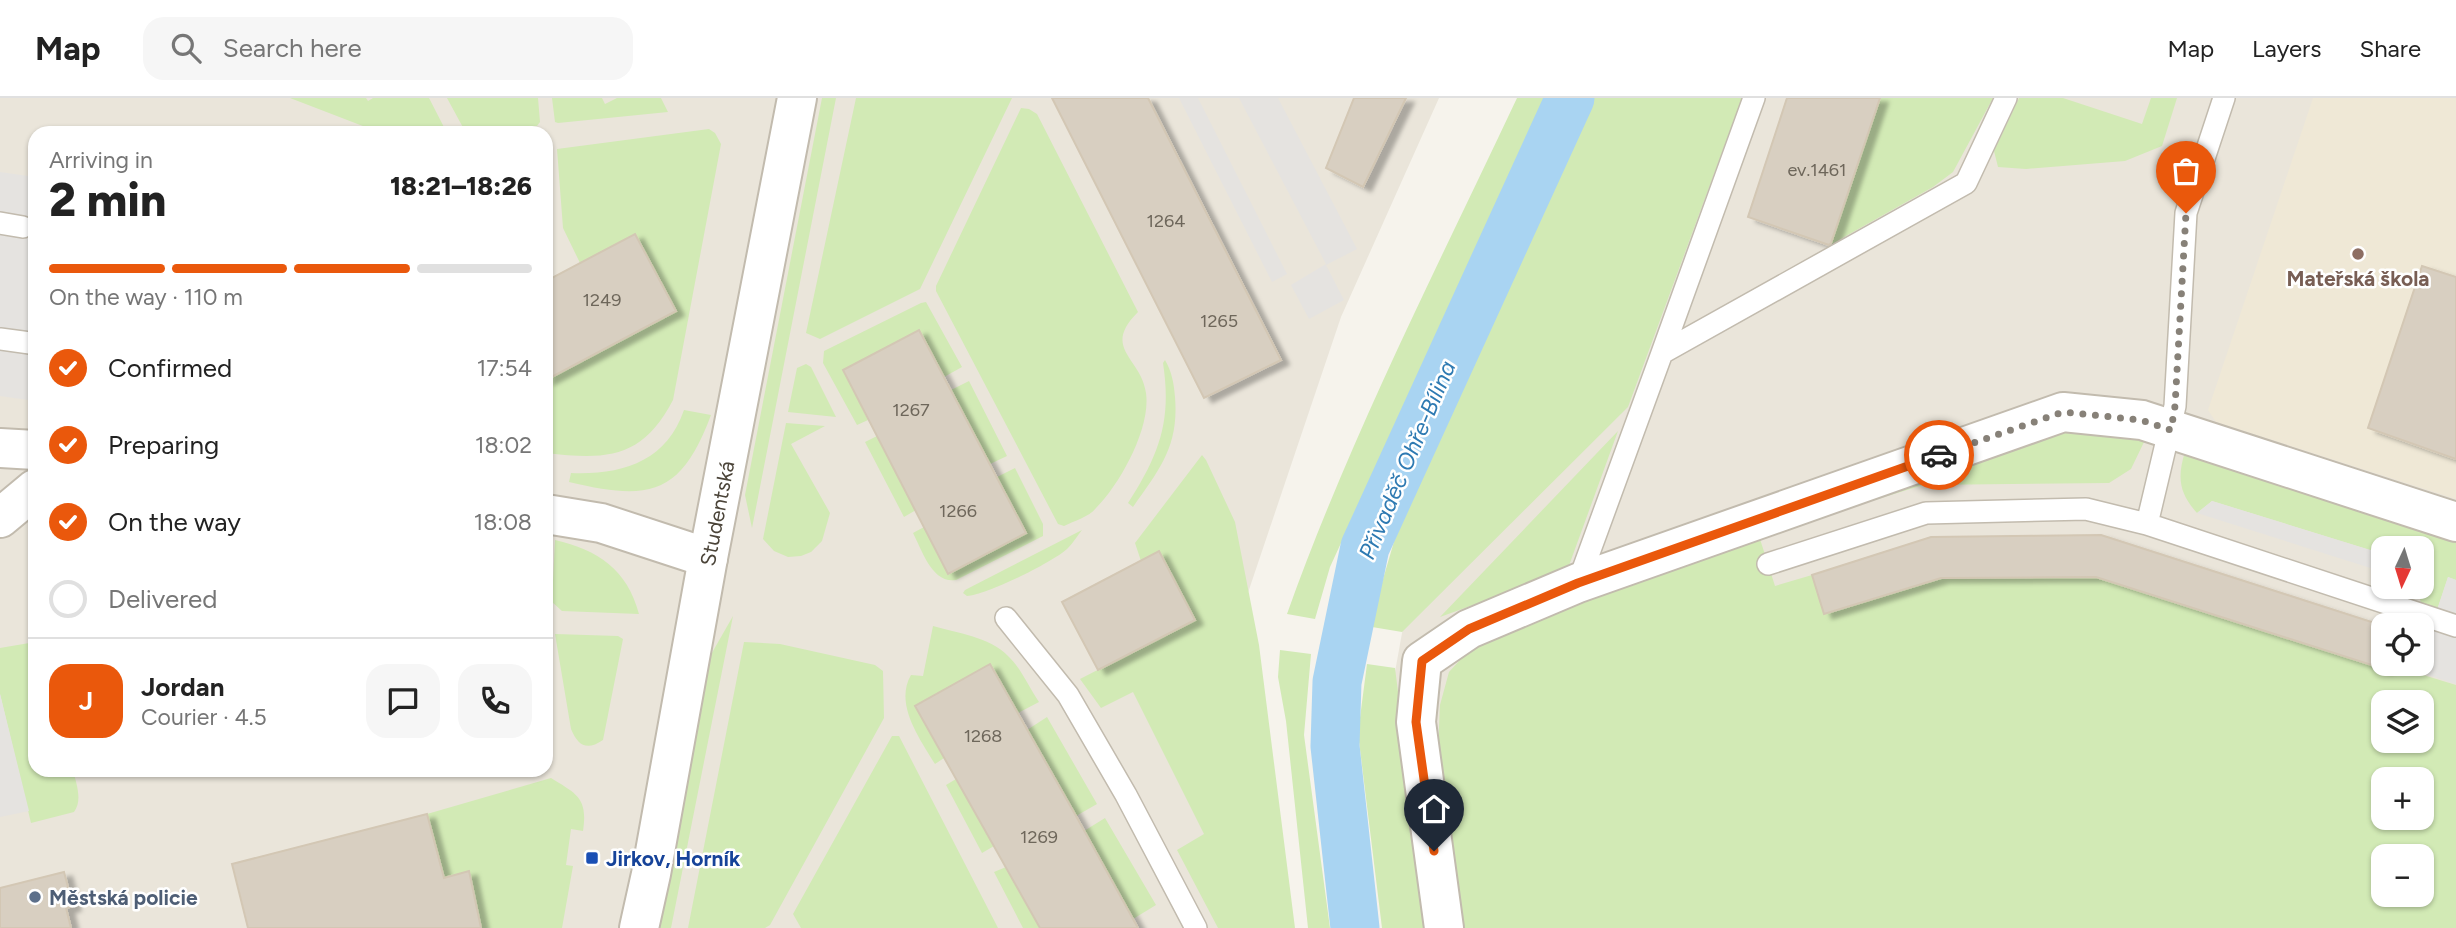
<!DOCTYPE html>
<meta charset="utf-8">
<style>
:root{--surface:#fff;--page:#f6f6f6;--text:#222;--muted:#767676;--line:#e0e0e0;--accent:#ea580c}
body{margin:0;font-family:Figtree,sans-serif;background:var(--page);color:var(--text);height:100vh;display:flex;flex-direction:column;font-size:26px;white-space:nowrap}
*{box-sizing:border-box;margin:0}
p{font-size:23px;color:var(--muted)}
.icon{flex:none;width:38px;height:38px;fill:none;stroke:currentColor;stroke-width:2;stroke-linecap:round;stroke-linejoin:round}
.map{position:relative;flex:1;overflow:hidden}
.details{position:absolute;left:28px;top:28px;width:525px;height:651px;display:flex;flex-direction:column;background:var(--surface);border-radius:21px;box-shadow:0 2px 5px #0004}
.details>*{flex:none}
.needle{width:46px;rotate:184deg}
.buttons{position:absolute;left:2371px;top:438px;display:grid;gap:14px}
.buttons a{display:grid;place-items:center;width:63px;height:63px;border-radius:14px;background:var(--surface);box-shadow:0 2px 5px #0004;font-size:35px}
.pin{position:absolute;display:grid;place-items:center;width:60px;height:60px;color:#fff;margin:-72px -30px;border-radius:50% 50% 50% 0;rotate:-45deg;box-shadow:0 0 7px #0007}
.pin .icon{rotate:45deg}
.courier{position:absolute;display:grid;place-items:center;width:70px;height:70px;margin:-35px;border:5px solid #ea580c;border-radius:50%;background:#fff;color:#222;box-shadow:0 2px 9px #0007}
.head em{font-style:normal;font-weight:800}
.head div{display:flex;flex-direction:column-reverse}
.head{display:flex;align-items:center;justify-content:space-between;height:119px;padding:0 21px}
h1{font-size:46px;font-weight:800;line-height:52px}
.bar{display:grid;grid-template-columns:repeat(4,1fr);gap:10px 7px;align-content:center;height:84px;padding:0 21px}
.bar i{height:9px;border-radius:5px;background:var(--line)}
.bar .active{background:var(--accent)}
.bar p{grid-column:span 4}
.line{display:flex;align-items:center;gap:18px;padding:0 21px;border-top:2px solid var(--line)}
.line div{flex:1}
.round{display:grid;place-items:center;flex:none;width:74px;height:74px;border-radius:21px;background:var(--page)}
ol{padding:0 21px;list-style:none}
li{display:flex;align-items:center;gap:21px;height:77px}
li p{margin-inline-start:auto}
li .icon{padding:7px;border-radius:50%;background:var(--accent);color:#fff;stroke-width:4}
li:last-child{color:var(--muted)}
li i{width:38px;height:38px;border:4px solid var(--line);border-radius:50%}
header{display:flex;align-items:center;gap:42px;box-sizing:border-box;height:98px;padding:0 35px;background:var(--surface);border-bottom:2px solid var(--line)}
header strong{font-size:33px}
nav{display:flex;gap:38px;margin-inline-start:auto;font-size:24px}
.search{width:490px;height:63px;background:var(--page);display:flex;align-items:center;gap:18px;box-sizing:border-box;padding:0 24px;border-radius:21px;color:var(--muted);font-size:26px}
.map>svg:first-child{display:block}
.residential{fill:#eae5da;fill-rule:evenodd}
.education{fill:#efe8d6}
.green{fill:#d2eab5;fill-rule:evenodd}
.parking{fill:#e5e3e0}
.lines{fill:none;stroke-linecap:round;stroke-linejoin:round}
.canal{stroke:#a9d4f2;stroke-width:49}
.building{fill:#d8cfc1;stroke:#d3c7b4;stroke-width:2;filter:url(#shadow)}
.service-casing{stroke:#c2bbae;stroke-width:24}
.minor-casing{stroke:#c2bbae;stroke-width:42}
.service{stroke:#fff;stroke-width:21}
.minor{stroke:#fff;stroke-width:38}
.done{stroke:#878178;stroke-width:7;stroke-dasharray:0 12.6}
.route{stroke:#ea580c;stroke-width:9}
.education-dot{fill:#8d6e63;stroke:#fff;stroke-width:2.5}
.transit-dot{fill:#1a4fb4;stroke:#fff;stroke-width:2.5}
.service-dot{fill:#5c6f8a;stroke:#fff;stroke-width:2.5}
.labels{text-anchor:middle;dominant-baseline:central;stroke-width:5;stroke-linejoin:round;paint-order:stroke}
.number-label{font-size:18px;fill:#6e675b}
.education-label{font-size:21px;font-weight:bold;fill:#785e54;stroke:#fff}
.street-label{font-size:21px;fill:#4b4439;stroke:#fff}
.transit-label{font-size:21px;font-weight:bold;fill:#164399;stroke:#fff;text-anchor:start}
.service-label{font-size:21px;font-weight:bold;fill:#4e5e75;stroke:#fff;text-anchor:start}
.water-label{font-size:23px;font-style:italic;fill:#2e7ab2;stroke:#fff}
</style>
<header>
<strong>Map</strong>
<div class="search"><svg class="icon" aria-label="search" viewBox="0 0 24 24"><circle cx="10" cy="10" r="6"/><path d="M15 15l6 6"/></svg>Search here</div>
<nav><a>Map</a><a>Layers</a><a>Share</a></nav>
</header>
<div class="map">
<svg width="2456" height="830" viewBox="0 0 2456 830">
<defs>
<filter id="shadow"><feDropShadow dx="8" dy="4.5" stdDeviation="2" flood-color="#0004"/></filter>
</defs>
<rect width="100%" height="100%" fill="#f6f3ec"/>
<path class="residential" d="M0,0H1439L1341,219L1228,554L1238,830H0ZM35,35H546V672H35Z
M1616,0H2456V830H1393V585L1406,513ZM2384,450H2422V488H2384ZM2384,527H2422V565H2384ZM2384,604H2422V642H2384ZM2384,681H2422V719H2384ZM2384,758H2422V796H2384Z"/>
<path class="education" d="M2313,0H2456V401L2216,324L2208,312Z"/>
<path class="green" d="M290,0H366L368,3L373,0H429L447,35H381Z
M447,0H538L540,24L537,28L466,35Z
M552,0H602L605,6L617,0H661L668,14L558,25L555,24Z
M822,0H836L752,430L745,397Z
M856,0H1012L920,191L820,241L806,235Z
M1517,0H1545L1330,469L1315,521L1287,516C1350,339 1437,170 1517,0Z
M1588,0H1742L1628,309L1402,534L1372,529L1374,512L1400,423Z
M1880,0H1993L1953,74L1933,89L1830,147Z
M2019,0H2063L2142,26L2151,0H2177L2162,48L2125,63L2026,71L1998,69L1994,53Z
M1021,10L1029,11L1037,16L1138,214C1101,251 1141,259 1146,295C1151,330 1120,386 1096,410C1089,419 1074,423 1064,428L1058,426L936,193V188Z
M709,31L715,35L721,46L673,302C642,361 607,362 546,355V282L676,213L580,165L563,130L557,51Z
M926,204L962,269L944,279L919,232L843,272L868,322L857,327L823,265L824,253L921,205Z
M1165,262C1172,274 1174,286 1175,299C1179,348 1160,371 1133,409L1128,405C1159,357 1172,323 1163,265Z
M806,266L811,269L836,319L788,314L797,270Z
M969,283L1007,358L990,366L951,292Z
M684,312L711,317C681,398 649,403 569,384L571,375C622,377 666,364 684,312Z
M786,325L825,328L791,346L830,415L822,443L811,454L801,458L788,459L774,453L763,441Z
M2094,332L2145,342L2131,371L2109,385L1923,387L1759,438L1775,488L1812,477L1825,516L1938,480L2096,479L2379,569L2382,563L2384,565L2456,587V830H1460L1438,652L1440,607L1449,574L1480,540L2010,346L2052,334ZM2384,604H2422V642H2384ZM2384,681H2422V719H2384ZM2384,758H2422V796H2384Z
M1618,333L1567,473L1440,519Z
M877,338L916,412L904,419L865,344Z
M2185,354L2456,440V482L2448,479L2437,512L2422,508L2416,488H2422V450H2384L2383,456L2212,403L2197,415C2179,395 2177,379 2185,354Z
M1202,357L1206,362L1235,424L1259,547L1295,830H1218L1177,752L1204,736L1133,594L1101,610L1080,581L1195,522L1159,454L1141,463L1135,445Z
M1015,370L1043,426V438L956,482C932,486 922,452 913,435L924,429L1026,434L997,379Z
M1082,432C1077,438 1073,445 1068,450C1054,464 986,497 967,498L963,495L965,492Z
M555,442C598,452 627,471 639,516L562,513L552,504Z
M733,518L671,830H655L709,560Z
M933,528C957,535 990,539 1008,558C1021,570 1029,589 1039,604L1018,615L990,566L916,608L944,660L935,666C920,641 894,606 911,577L923,578Z
M555,536L618,538L623,541L603,642C587,653 578,648 571,631Z
M35,544V672H73C76,685 83,702 74,714L31,725L0,596V550Z
M744,544L780,546L875,567L883,573L884,620L770,827L765,830H688Z
M1280,552L1311,556L1304,637L1330,830H1308L1286,623L1278,579Z
M1367,566L1395,570L1428,830H1382L1358,635Z
M1047,619L1097,706L1076,718L1027,632Z
M892,638H899L998,830H801L793,816Z
M551,680C577,696 588,700 583,733L571,731L566,767L573,768L562,830H481L469,773L444,780L427,716Z
M956,681L994,748L982,755L946,687Z
M1105,720L1156,807L1133,821L1084,733Z
M1006,769L1040,830H1023L994,774Z"/>
<path class="parking" d="M1179,0H1198L1287,176L1272,184Z
M1239,0H1278L1357,151L1326,167L1344,202L1309,221L1291,187L1326,166Z
M0,74L35,79L33,116L35,117V303L0,298Z
M2212,403L2383,456V474L2197,415Z
M2448,479L2456,482V586L2391,565H2422V527H2396L2404,502L2437,512Z
M0,596L29,713L0,719Z"/>
<g class="lines">
<path class="canal" d="M1355,830L1335,648L1337,584L1365,449L1570,0"/>
</g>
<path class="building" d="M1052,0H1148L1281,262L1204,300Z
M1354,0H1406L1363,89L1326,70Z
M1787,0H1880L1831,145L1829,147L1748,119Z
M635,136L676,213L546,282V183Z
M2422,168L2456,179V361L2368,330Z
M919,232L1026,435L948,476L843,272Z
M2101,437L2384,528V571L2096,479L1941,480L1824,516L1812,477L1931,439Z
M1159,453L1195,522L1098,572L1062,504Z
M990,566L1076,718L1138,830H1040L915,608Z
M427,716L444,780L469,773L481,830H248L232,766Z
M64,774L73,808L66,810L71,830H0V790Z"/>
<g class="lines">
<g class="service-casing">
<path id="service" d="M2224,0L2186,115L2175,308L2147,426L2456,528
M0,125L23,129
M0,241L30,245
M1662,255L1754,0
M1768,466L1926,415L2086,411L2147,426
M1578,485L1662,255L1966,85L2006,0
M1006,520L1068,597L1126,697L1196,830"/>
</g>
<g class="minor-casing">
<g id="minor">
<path d="M0,350L35,352"/>
<path d="M546,416L601,425L708,460"/>
<path d="M0,420L35,391"/>
<path id="s1" d="M639,830L651,776L708,460L797,0"/>
<path d="M1444,830L1416,624L1422,563L1469,531L1578,485L2063,314L2142,322L2456,424"/>
</g>
</g>
<use href="#service" class="service"/>
<use href="#minor" class="minor"/>
</g>
<g class="lines">
<path class="done" d="M1939,357L2063,314L2141,322L2171,332L2175,308L2186,115"/>
<path class="route" d="M1434,753L1416,624L1422,563L1469,531L1578,485L1939,357"/>
</g>
<circle class="education-dot" cx="2358" cy="156" r="7"/>
<rect class="transit-dot" x="585" y="753" width="14" height="14" rx="3.5"/>
<circle class="service-dot" cx="35" cy="799" r="7"/>
<g class="labels">
<g class="number-label">
<text x="1817" y="72">ev.1461</text>
<text x="1166" y="123">1264</text>
<text x="602" y="202">1249</text>
<text x="1219" y="223">1265</text>
<text x="911" y="312">1267</text>
<text x="958" y="413">1266</text>
<text x="983" y="638">1268</text>
<text x="1039" y="739">1269</text>
</g>
<g class="education-label">
<text x="2358" y="180">Mateřská škola</text>
</g>
<g class="street-label">
<text stroke="none"><textPath href="#s1" startOffset="422">Studentská</textPath></text>
</g>
<g class="transit-label">
<text x="606" y="760">Jirkov, Horník</text>
</g>
<g class="service-label">
<text x="49" y="799">Městská policie</text>
</g>
<g class="water-label">
<text transform="translate(1407 362) rotate(-67)">Přivaděč Ohře-Bílina</text>
</g>
</g>
</svg>
<div class="buttons">
<a><svg class="needle" viewBox="-14 -14 28 28"><path d="M0-13l5 13h-10z" fill="#e53935"/><path d="M0 13l5-13h-10z" fill="#767676"/></svg></a>
<a><svg class="icon" aria-label="locate" viewBox="0 0 24 24"><circle cx="12" cy="12" r="6"/><path d="M12 2v4M12 18v4M2 12h4M18 12h4"/></svg></a>
<a><svg class="icon" aria-label="layers" viewBox="0 0 24 24"><path d="M12 4l9 5-9 5-9-5zM3 14l9 5 9-5"/></svg></a>
<a>+</a>
<a>−</a>
</div>
<div class="pin" style="left:2186px;top:115px;background:#ea580c"><svg class="icon" aria-label="bag" viewBox="0 0 24 24"><path d="M5 8h14l-1 12H6zM9 8a3 3 0 0 1 6 0"/></svg></div>
<div class="pin" style="left:1434px;top:753px;background:#1f2937"><svg class="icon" aria-label="home" viewBox="0 0 24 24"><path d="M3 11l9-7 9 7M6 9v11h12V9"/></svg></div>
<div class="courier" style="left:1939px;top:357px"><svg class="icon" aria-label="car" viewBox="0 0 24 24"><path d="M5 17H2v-5l4-1 3-4h7l3 4 3 1v5h-3M9 17h6M6 11h13"/><circle cx="7" cy="17" r="2"/><circle cx="17" cy="17" r="2"/></svg></div>
<section class="details">
<div class="head"><div><h1>2 min</h1><p>Arriving in</p></div><em>18:21–18:26</em></div>
<div class="bar"><i class="active"></i><i class="active"></i><i class="active"></i><i></i><p>On the way · 110 m</p></div>
<ol>
<li><svg class="icon" aria-label="check" viewBox="0 0 24 24"><path d="M5 12l5 5 9-10"/></svg>Confirmed<p>17:54</p></li>
<li><svg class="icon" aria-label="check" viewBox="0 0 24 24"><path d="M5 12l5 5 9-10"/></svg>Preparing<p>18:02</p></li>
<li><svg class="icon" aria-label="check" viewBox="0 0 24 24"><path d="M5 12l5 5 9-10"/></svg>On the way<p>18:08</p></li>
<li><i></i>Delivered</li>
</ol>
<div class="line" style="height:126px"><b class="round" style="background:var(--accent);color:#fff">J</b><div><b>Jordan</b><p>Courier · 4.5</p></div><a class="round"><svg class="icon" aria-label="chat" viewBox="0 0 24 24"><path d="M4 5h16v11H9l-5 4z"/></svg></a><a class="round"><svg class="icon" aria-label="phone" viewBox="0 0 24 24"><path d="M5 4h4l2 5-3 2q2 4 5 5l2-3 5 2v4C11 20 4 13 5 4z"/></svg></a></div>
</section>
</div>
